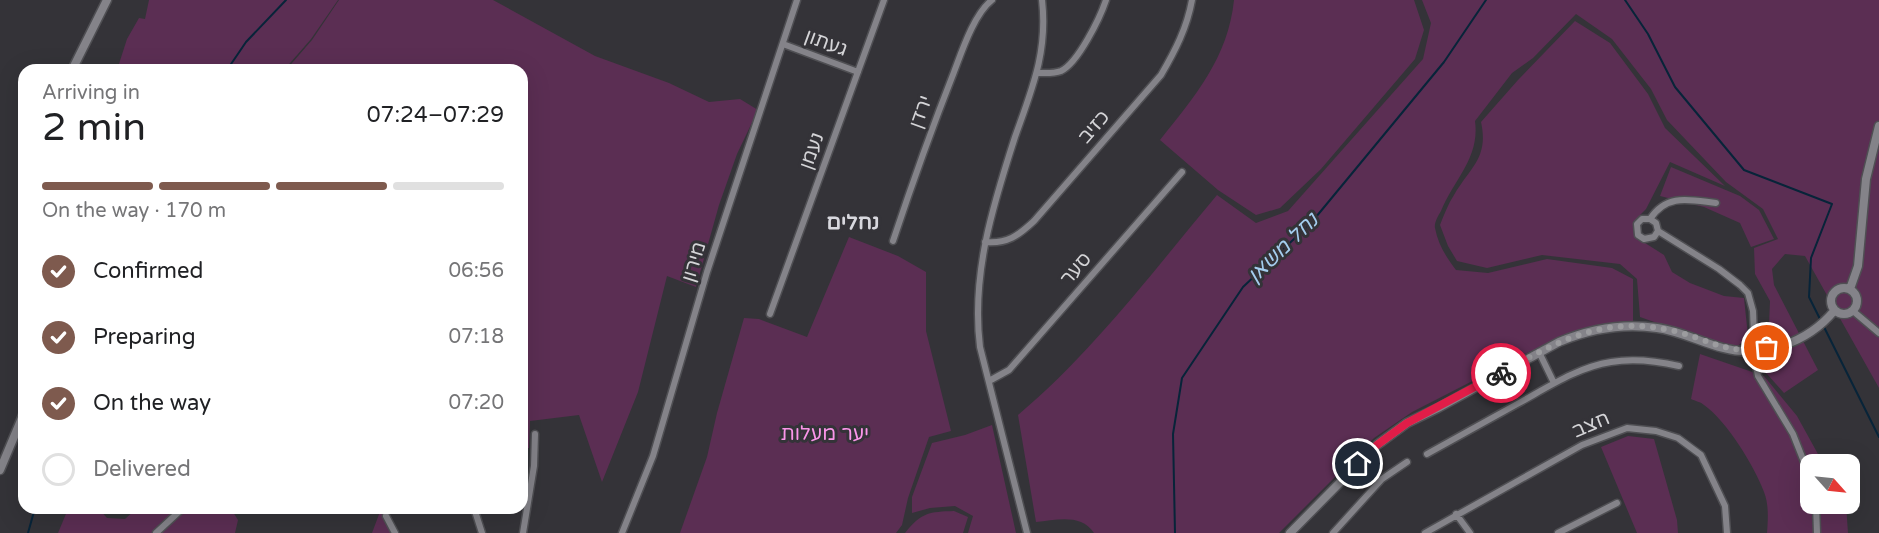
<!DOCTYPE html>
<meta charset="utf-8">
<style>
:root{--surface:#fff;--page:#f6f6f6;--text:#202124;--muted:#757577;--line:#e0e0e0;--accent:#7e5a4e}
body{margin:0;font-family:"Varela Round","Noto Sans Hebrew",sans-serif;background:var(--page);color:var(--text);height:100vh;display:flex;flex-direction:column;font-size:22px;white-space:nowrap}
*{box-sizing:border-box;margin:0}
p{font-size:20px;color:var(--muted)}
.icon{flex:none;width:33px;height:33px;fill:none;stroke:currentColor;stroke-width:2;stroke-linecap:round;stroke-linejoin:round}
.map{position:relative;flex:1;overflow:hidden}
.details{position:absolute;left:18px;top:64px;width:510px;height:450px;display:flex;flex-direction:column;background:var(--surface);border-radius:18px;box-shadow:0 6px 24px #0002}
.details>*{flex:none}
.needle{width:39px;rotate:117deg}
.controls{position:absolute;left:1800px;top:454px;display:grid;gap:12px}
.controls a{display:grid;place-items:center;width:60px;height:60px;border-radius:12px;background:var(--surface);box-shadow:0 6px 24px #0002;font-size:30px}
.pin{position:absolute;display:grid;place-items:center;width:51px;height:51px;color:#fff;margin:-26px;border:3px solid #fff;border-radius:50%;box-shadow:0 2px 6px #0007}
.courier{position:absolute;display:grid;place-items:center;width:60px;height:60px;margin:-30px;border:4px solid #e11d48;border-radius:50%;background:#fff;color:#222;box-shadow:0 2px 8px #0007}
.head em{font-style:normal;font-weight:600}
.head div{display:flex;flex-direction:column-reverse}
.head{display:flex;align-items:center;justify-content:space-between;height:102px;padding:0 24px}
h1{font-size:39px;font-weight:600;line-height:45px}
.bar{display:grid;grid-template-columns:repeat(4,1fr);gap:9px 6px;align-content:center;height:72px;padding:0 24px}
.bar i{height:8px;border-radius:4px;background:var(--line)}
.bar .selected{background:var(--accent)}
.bar p{grid-column:span 4}
ol{padding:0 24px;list-style:none}
li{display:flex;align-items:center;gap:18px;height:66px}
li p{margin-inline-start:auto}
li .icon{padding:6px;border-radius:50%;background:var(--accent);color:#fff;stroke-width:4}
li:last-child{color:var(--muted)}
li i{width:33px;height:33px;border:3px solid var(--line);border-radius:50%}
.map>svg:first-child{display:block}
.green{fill:#5b2e53}
.lines{fill:none;stroke-linecap:round;stroke-linejoin:round}
.stream{stroke:#072439;stroke-width:2}
.street-casing{stroke:#4f4f53;stroke-width:9}
.secondary-casing{stroke:#4f4f53;stroke-width:11}
.street{stroke:#848389;stroke-width:6}
.secondary{stroke:#848389;stroke-width:8}
.done{stroke:#9c9c9f;stroke-width:6;stroke-dasharray:0 10.8}
.route{stroke:#e11d48;stroke-width:8}
.labels{text-anchor:middle;dominant-baseline:central;stroke-width:6;stroke-linejoin:round;paint-order:stroke}
.street-label{font-size:20px;fill:#d4d4d7;stroke:#343338}
.park-label{font-size:20px;fill:#fa95e9;stroke:#343338}
.neighbourhood-label{font-size:21px;font-weight:bold;fill:#d8d8de;stroke:#343338}
.water-label{font-size:21px;font-style:italic;fill:#a4cdee;stroke:#343338}
</style>
<div class="map">
<svg width="1879" height="533" viewBox="0 0 1879 533">
<rect width="100%" height="100%" fill="#343338"/>
<path class="green" d="M149,0H338L311,39L284,70H117L127,39L139,18L145,19Z
M339,0H493L595,56L669,83L709,102L740,99L758,110L737,154L719,205L696,287L667,276L638,392L602,482L579,415L530,421L529,448H522V70H286L312,40Z
M1234,0H1414L1424,30L1415,59L1321,169L1280,208L1256,215L1218,190L1160,140C1195,96 1228,58 1234,0Z
M1422,0H1879V388L1805,256L1785,254L1772,269L1774,285L1818,370L1784,393L1767,374L1748,360L1760,348L1769,325L1770,301L1755,274L1754,248L1778,239L1763,209L1726,182L1667,120L1651,89L1612,39L1576,14L1533,58L1512,73L1475,121C1480,158 1454,179 1441,211C1438,216 1434,223 1435,228C1438,244 1446,257 1456,270L1488,273L1547,259L1612,268L1633,279V326L1568,337L1529,352L1412,412L1374,438L1279,533H1094C1081,513 1056,520 1036,522L1018,415C1093,352 1154,270 1217,195L1256,223L1288,211L1423,59L1431,23Z
M1575,21L1610,43L1648,94L1665,128L1725,186L1670,162L1646,209L1633,222L1634,236L1664,255L1672,272L1690,283L1724,296L1744,298L1748,336L1733,351L1720,345L1640,317L1637,279L1620,264L1542,255L1487,268L1457,261L1448,246L1440,225C1444,215 1448,204 1454,195C1470,167 1489,158 1481,122L1518,80Z
M1671,167L1740,196L1759,210L1774,239L1751,247L1740,223L1704,207L1660,196Z
M849,237L898,256L926,272V331L951,431L929,437L908,498L902,525L896,533H680L707,457L717,413L744,318L759,319L807,337Z
M1700,354L1764,376L1797,416L1824,465H1810V504H1846L1848,533H1767C1768,520 1769,504 1764,492C1755,467 1726,420 1704,405C1701,402 1695,401 1691,399Z
M992,425L1016,533H968L973,516L955,506L930,508L912,513V497L932,443L965,435Z
M1628,436L1654,439L1677,520L1678,533H1637L1601,447Z
M68,509H99L107,518L125,519L136,509H231L238,520L235,533H58Z
M381,509H386L381,512L392,533H372Z
M954,511L968,517L963,533H905C922,512 929,512 954,511Z"/>
<g class="lines">
<path class="stream" d="M1625,0L1648,34L1675,87L1744,170L1832,204L1811,258L1809,297L1879,437
M227,70L246,42L286,0
M28,533L35,508
M1175,533L1173,434L1182,378L1243,287L1311,223L1444,62L1486,0"/>
<g class="street-casing">
<path id="street" d="M783,44L858,72
M1037,73C1045,73 1053,74 1061,71C1078,63 1100,18 1106,0
M1650,219L1656,223L1658,231L1654,237L1644,239L1638,235L1637,224L1642,219H1650C1667,193 1690,200 1716,203
M1658,231L1719,269L1740,285L1748,293L1753,311L1755,361L1758,376L1793,434L1810,477
M893,241C912,184 932,128 954,72C962,51 974,14 992,0
M985,242C1007,244 1018,236 1034,221L1161,75C1175,51 1187,28 1192,0
M1853,311L1879,333
M770,314L884,0
M1539,352L1554,383
M989,381L1009,370L1182,172
M1427,454C1458,437 1488,420 1519,403C1548,387 1578,367 1611,362C1635,358 1657,361 1679,366
M1816,504L1817,533
M474,508L482,533
M1456,514L1470,533
M386,516L395,533
M156,533L183,508
M523,533L534,466L535,434
M622,533L653,456L707,272L797,0
M1027,533L980,347C971,275 993,205 1015,137C1032,89 1048,52 1042,0
M1333,533L1382,479L1407,462
M1425,533L1582,445L1627,428L1656,431L1678,438L1701,455L1725,506L1727,533
M1558,533L1617,503"/>
</g>
<g class="secondary-casing">
<path id="secondary" d="M72,70L107,0
M1831 301a13 13 0 1 1 26 0a13 13 0 1 1-26 0Z
M1850,289L1858,266L1866,179L1879,126
M0,470L24,413
M1290,533L1377,445L1407,423L1438,408L1559,342C1590,329 1623,323 1657,328C1680,331 1700,342 1723,348C1763,359 1808,342 1834,311"/>
</g>
<use href="#street" class="street"/>
<use href="#secondary" class="secondary"/>
</g>
<g class="lines">
<path class="done" d="M1501,373C1560,340 1604,315 1674,331C1712,340 1725,355 1767,348"/>
<path class="route" d="M1358,464L1377,445L1407,423L1501,373"/>
</g>
<g class="labels">
<g class="street-label">
<text transform="translate(826 43) rotate(20)">געתון</text>
<text transform="translate(921 112) rotate(-70)">ירדן</text>
<text transform="translate(1094 127) rotate(-49)">כזיב</text>
<text transform="translate(812 151) rotate(-70)">נעמן</text>
<text transform="translate(694 262) rotate(-73)">מירון</text>
<text transform="translate(1076 269) rotate(-49)">סער</text>
<text transform="translate(1591 425) rotate(-23)">חצב</text>
</g>
<g class="park-label">
<text x="825" y="434">יער מעלות</text>
</g>
<g class="neighbourhood-label">
<text x="853" y="222">נחלים</text>
</g>
<g class="water-label">
<text transform="translate(1283 248) rotate(-44)">נחל משאן</text>
</g>
</g>
</svg>
<div class="controls">
<a><svg class="needle" viewBox="-14 -14 28 28"><path d="M0-13l5 13h-10z" fill="#e53935"/><path d="M0 13l5-13h-10z" fill="#757577"/></svg></a>
</div>
<div class="pin" style="left:1767px;top:348px;background:#ea580c"><svg class="icon" aria-label="bag" viewBox="0 0 24 24"><path d="M5 8h14l-1 12H6zM9 8a3 3 0 0 1 6 0"/></svg></div>
<div class="pin" style="left:1358px;top:464px;background:#1f2937"><svg class="icon" aria-label="home" viewBox="0 0 24 24"><path d="M3 11l9-7 9 7M6 9v11h12V9"/></svg></div>
<div class="courier" style="left:1501px;top:373px"><svg class="icon" aria-label="bike" viewBox="0 0 24 24"><circle cx="6" cy="16" r="4"/><circle cx="18" cy="16" r="4"/><path d="M6 16l4-8h5l3 8M10 8l3 8H6M13 5h3"/></svg></div>
<section class="details">
<div class="head"><div><h1>2 min</h1><p>Arriving in</p></div><em>07:24–07:29</em></div>
<div class="bar"><i class="selected"></i><i class="selected"></i><i class="selected"></i><i></i><p>On the way · 170 m</p></div>
<ol>
<li><svg class="icon" aria-label="check" viewBox="0 0 24 24"><path d="M5 12l5 5 9-10"/></svg>Confirmed<p>06:56</p></li>
<li><svg class="icon" aria-label="check" viewBox="0 0 24 24"><path d="M5 12l5 5 9-10"/></svg>Preparing<p>07:18</p></li>
<li><svg class="icon" aria-label="check" viewBox="0 0 24 24"><path d="M5 12l5 5 9-10"/></svg>On the way<p>07:20</p></li>
<li><i></i>Delivered</li>
</ol>
</section>
</div>
